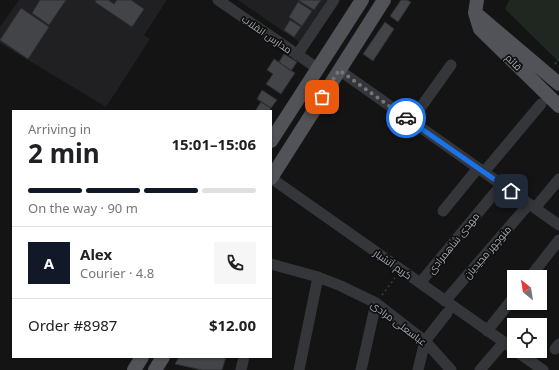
<!DOCTYPE html>
<meta charset="utf-8">
<style>
:root{--surface:#fff;--page:#f6f6f6;--text:#202124;--muted:#757577;--line:#e0e0e0;--accent:#111827}
body{margin:0;font-family:"Noto Sans",Cairo,sans-serif;background:var(--page);color:var(--text);height:100vh;display:flex;flex-direction:column;font-size:15px;white-space:nowrap}
*{box-sizing:border-box;margin:0}
p{font-size:13px;color:var(--muted)}
.icon{flex:none;width:22px;height:22px;fill:none;stroke:currentColor;stroke-width:2;stroke-linecap:round;stroke-linejoin:round}
.map{position:relative;flex:1;overflow:hidden}
.panel{position:absolute;left:12px;top:110px;width:260px;height:248px;display:flex;flex-direction:column;background:var(--surface);border-radius:0px;box-shadow:0 1px 3px #0004}
.panel>*{flex:none}
.needle{width:26px;rotate:330deg}
.fabs{position:absolute;left:507px;top:270px;display:grid;gap:8px}
.fabs a{display:grid;place-items:center;width:40px;height:40px;border-radius:0px;background:var(--surface);box-shadow:0 1px 3px #0004;font-size:20px}
.pin{position:absolute;display:grid;place-items:center;width:34px;height:34px;color:#fff;margin:-17px;border-radius:8px;box-shadow:0 2px 6px #0006}
.courier{position:absolute;display:grid;place-items:center;width:40px;height:40px;margin:-20px;border:3px solid #1a73e8;border-radius:50%;background:#fff;color:#222;box-shadow:0 1px 5px #0007}
.summary em{font-style:normal;font-weight:700}
.summary div{display:flex;flex-direction:column-reverse}
.summary{display:flex;align-items:center;justify-content:space-between;height:68px;padding:0 16px}
h1{font-size:26px;font-weight:700;line-height:30px}
.bar{display:grid;grid-template-columns:repeat(4,1fr);gap:6px 4px;align-content:center;height:48px;padding:0 16px}
.bar i{height:5px;border-radius:3px;background:var(--line)}
.bar .active{background:var(--accent)}
.bar p{grid-column:span 4}
.line{display:flex;align-items:center;gap:10px;padding:0 16px;border-top:1px solid var(--line)}
.line div{flex:1}
.round{display:grid;place-items:center;flex:none;width:42px;height:42px;border-radius:0px;background:var(--page)}
.map>svg:first-child{display:block}
.built{fill:#202022}
.green{fill:#202721}
.building{fill:#434448;stroke:#2e2e31}
.lines{fill:none;stroke-linecap:round;stroke-linejoin:round}
.path{stroke:#3b3d41;stroke-width:1.5;stroke-dasharray:2 3;stroke-linecap:butt}
.minor{stroke:#35363a;stroke-width:11}
.major{stroke:#515358;stroke-width:14}
.done{stroke:#74767c;stroke-width:4;stroke-dasharray:0 7.2}
.route{stroke:#1a73e8;stroke-width:5}
.labels{text-anchor:middle;dominant-baseline:central;stroke-width:3.5;stroke-linejoin:round;paint-order:stroke}
.street-label{font-size:10px;fill:#a7abb4;stroke:#0f0f10}
</style>
<div class="map">
<svg width="559" height="370" viewBox="0 0 559 370">
<rect width="100%" height="100%" fill="#141415"/>
<path class="built" d="M19,0H167L144,35L150,39L106,107L0,43V27Z
M238,0H327L299,42Z"/>
<path class="green" d="M509,0H559V62L505,9Z"/>
<path class="building" d="M40,0H66L49,25L32,13Z
M96,0H108L114,4L117,0H131L144,9L132,27L95,2Z
M298,0H321L314,10Z
M401,0H407L411,2L398,22L390,16Z
M298,2L312,11L302,26L289,17Z
M21,8L49,27L28,59L0,40Z
M290,20L301,27L294,37L284,30Z
M385,22L394,29L373,61L363,54Z
M284,54L297,62L291,71L279,62Z
M274,59L295,73L281,94L266,84L273,74L267,70Z
M262,90L277,100L271,108L257,99Z
M261,102L271,108L269,111H255Z
M179,357H226L222,370H202L175,364Z"/>
<g class="lines">
<path class="path" d="M555,64L559,60
M382,295L395,278"/>
<path class="minor" d="M218,0L317,68
M297,55L334,0
M339,70L559,225
M411,121L451,65
M484,172L541,104
M271,178L514,349
M535,208L559,179
M443,211L478,168
M271,264L318,277L341,286L376,303L425,341L451,370
M530,277L559,240
M420,283L502,184
M445,301L529,204
M487,331L514,297
M555,349L559,344
M516,351L543,370
M241,370L244,357
M299,370L318,277
M361,370L376,303
M418,370L425,341L447,313
M480,370L504,342"/>
<path class="major" d="M477,0L475,13L480,29L559,106
M479,16L559,84
M271,141L362,0
M271,178L384,0
M134,370L142,357
M155,370L163,357"/>
</g>
<g class="lines">
<path class="done" d="M322,97L339,70L406,118"/>
<path class="route" d="M406,118L511,191"/>
</g>
<g class="labels">
<g class="street-label">
<text transform="translate(267 34) rotate(35)">مدارس انقلاب</text>
<text transform="translate(514 62) rotate(45)">قائم</text>
<text transform="translate(453 243) rotate(-51)">مهدی شاهمرادی</text>
<text transform="translate(487 252) rotate(-49)">منوچهر مجیدیان</text>
<text transform="translate(393 264) rotate(35)">کریم آتشبار</text>
<text transform="translate(399 323) rotate(37)">عباسعلی مرادی</text>
</g>
</g>
</svg>
<div class="fabs">
<a><svg class="needle" viewBox="-14 -14 28 28"><path d="M0-13l5 13h-10z" fill="#e53935"/><path d="M0 13l5-13h-10z" fill="#757577"/></svg></a>
<a><svg class="icon" aria-label="locate" viewBox="0 0 24 24"><circle cx="12" cy="12" r="6"/><path d="M12 2v4M12 18v4M2 12h4M18 12h4"/></svg></a>
</div>
<div class="pin" style="left:322px;top:97px;background:#ea580c"><svg class="icon" aria-label="bag" viewBox="0 0 24 24"><path d="M5 8h14l-1 12H6zM9 8a3 3 0 0 1 6 0"/></svg></div>
<div class="pin" style="left:511px;top:191px;background:#1f2937"><svg class="icon" aria-label="home" viewBox="0 0 24 24"><path d="M3 11l9-7 9 7M6 9v11h12V9"/></svg></div>
<div class="courier" style="left:406px;top:118px"><svg class="icon" aria-label="car" viewBox="0 0 24 24"><path d="M5 17H2v-5l4-1 3-4h7l3 4 3 1v5h-3M9 17h6M6 11h13"/><circle cx="7" cy="17" r="2"/><circle cx="17" cy="17" r="2"/></svg></div>
<section class="panel">
<div class="summary"><div><h1>2 min</h1><p>Arriving in</p></div><em>15:01–15:06</em></div>
<div class="bar"><i class="active"></i><i class="active"></i><i class="active"></i><i></i><p>On the way · 90 m</p></div>
<div class="line" style="height:72px"><b class="round" style="background:var(--accent);color:#fff">A</b><div><b>Alex</b><p>Courier · 4.8</p></div><a class="round"><svg class="icon" aria-label="phone" viewBox="0 0 24 24"><path d="M5 4h4l2 5-3 2q2 4 5 5l2-3 5 2v4C11 20 4 13 5 4z"/></svg></a></div>
<div class="line" style="height:52px"><div>Order #8987</div><b>$12.00</b></div>
</section>
</div>
